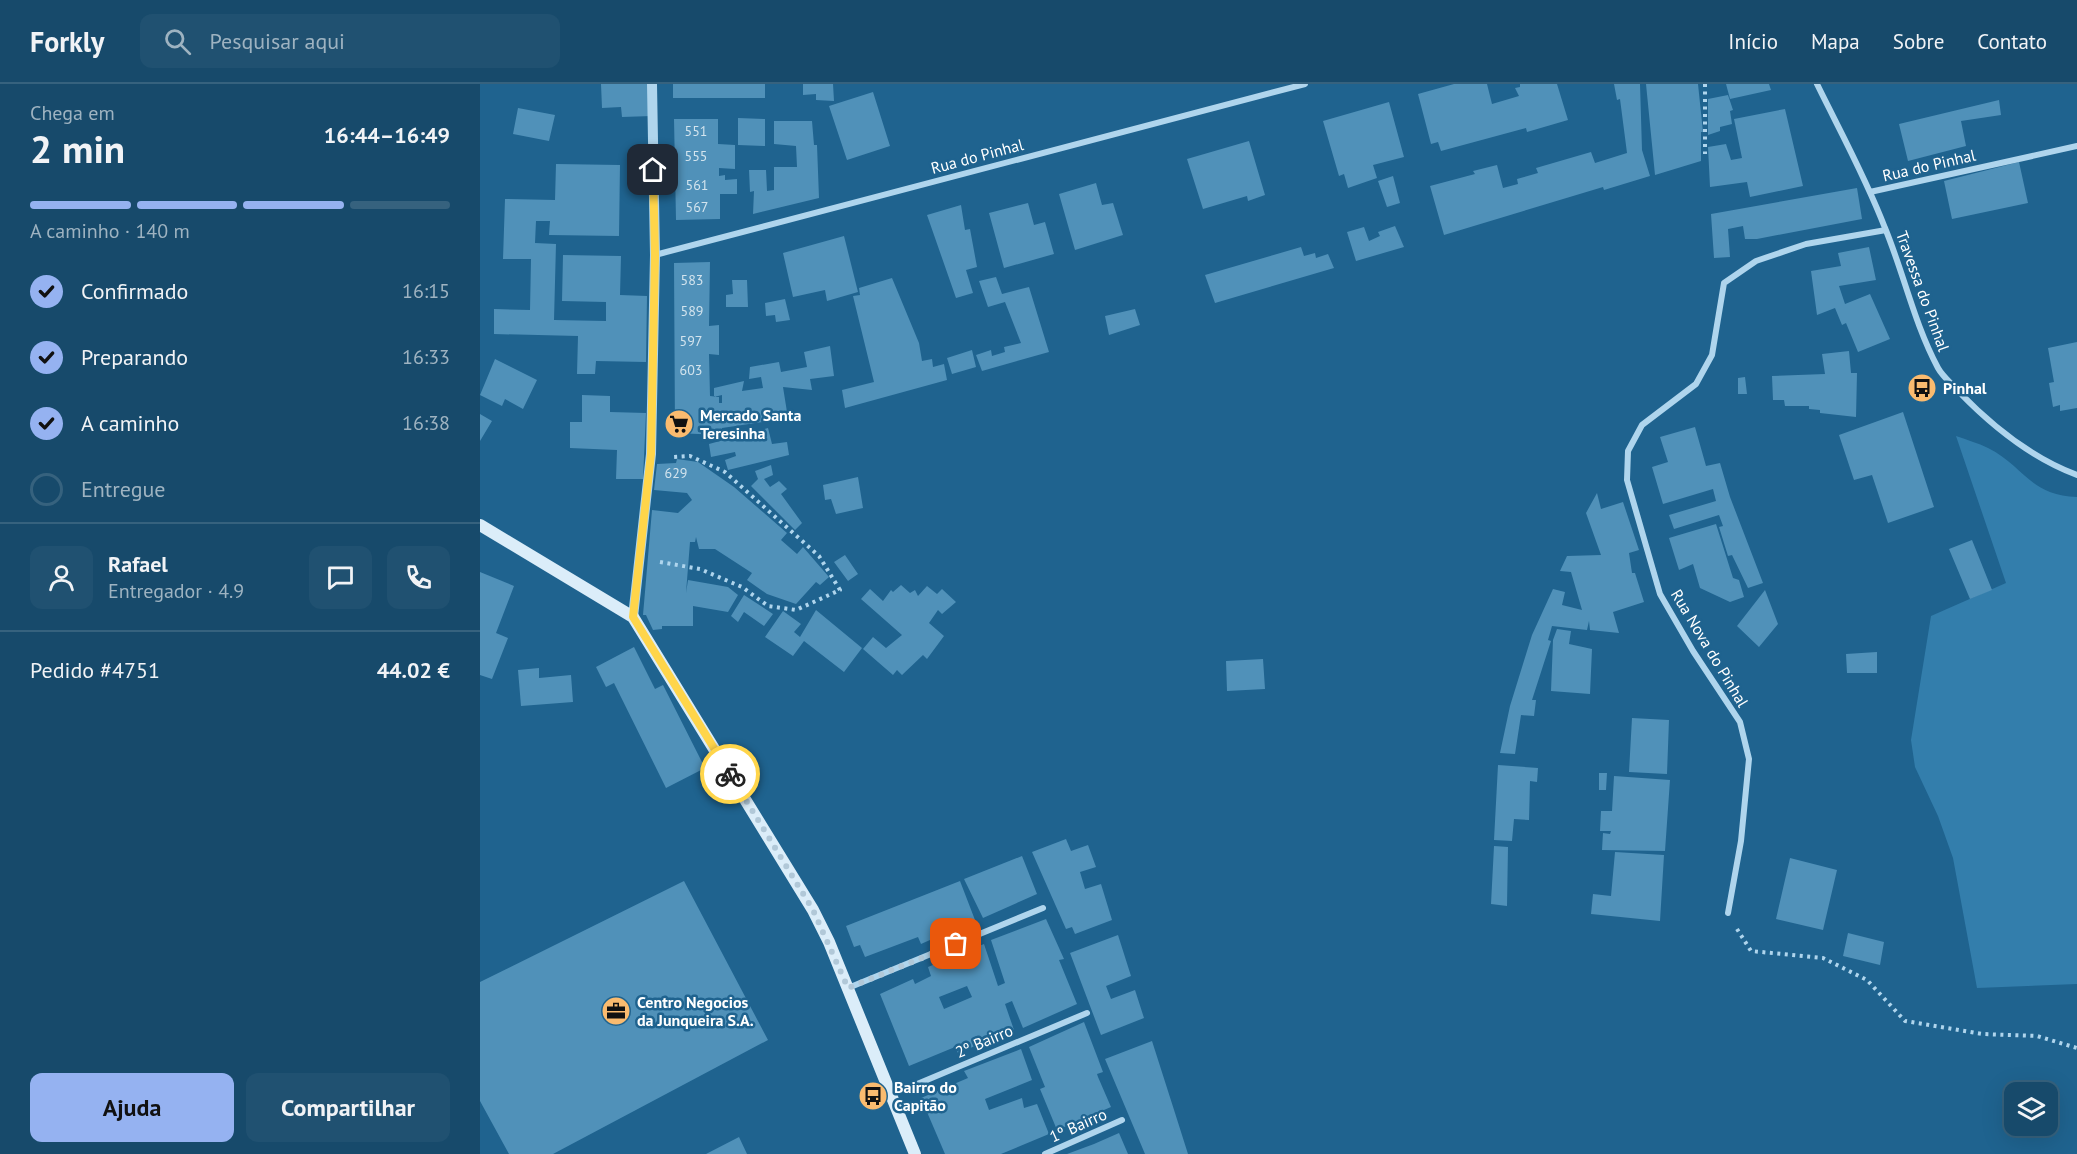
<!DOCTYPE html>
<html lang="pt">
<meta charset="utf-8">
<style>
:root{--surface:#174a6b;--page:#205171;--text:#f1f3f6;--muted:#9eb3c1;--line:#36627e;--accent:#95b2f1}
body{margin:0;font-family:"PT Sans",sans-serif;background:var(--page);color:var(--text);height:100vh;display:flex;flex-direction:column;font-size:22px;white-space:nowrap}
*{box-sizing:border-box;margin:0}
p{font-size:20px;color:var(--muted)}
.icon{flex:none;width:33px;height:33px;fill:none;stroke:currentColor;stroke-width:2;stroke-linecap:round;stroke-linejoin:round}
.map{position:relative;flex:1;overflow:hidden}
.side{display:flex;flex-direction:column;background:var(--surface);width:480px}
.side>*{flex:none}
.fabs{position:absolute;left:1524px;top:998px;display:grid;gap:12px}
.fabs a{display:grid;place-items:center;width:54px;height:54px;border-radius:12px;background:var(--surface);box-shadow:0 6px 24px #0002,0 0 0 2px var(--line);font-size:30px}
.pin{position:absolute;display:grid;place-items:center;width:51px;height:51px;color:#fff;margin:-26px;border-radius:12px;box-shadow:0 3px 9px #0006}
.courier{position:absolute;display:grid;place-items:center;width:60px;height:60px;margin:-30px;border:4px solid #ffd54a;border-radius:50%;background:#fff;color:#222;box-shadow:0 2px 8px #0007}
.overview em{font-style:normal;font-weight:800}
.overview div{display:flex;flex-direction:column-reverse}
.overview{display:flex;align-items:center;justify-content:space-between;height:102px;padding:0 30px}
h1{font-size:39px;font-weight:800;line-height:45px}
.bar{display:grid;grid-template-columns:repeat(4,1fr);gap:9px 6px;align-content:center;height:72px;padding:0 30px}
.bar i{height:8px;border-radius:4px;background:var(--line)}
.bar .current{background:var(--accent)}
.bar p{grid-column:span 4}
.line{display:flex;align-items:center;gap:15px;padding:0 30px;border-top:2px solid var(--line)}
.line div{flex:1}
.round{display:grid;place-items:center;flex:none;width:63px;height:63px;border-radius:12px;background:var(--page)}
ol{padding:0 30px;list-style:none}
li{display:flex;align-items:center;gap:18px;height:66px}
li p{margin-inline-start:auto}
li .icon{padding:6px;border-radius:50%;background:var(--accent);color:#111;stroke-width:4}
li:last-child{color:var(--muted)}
li i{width:33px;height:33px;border:3px solid var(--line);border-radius:50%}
.primary-button{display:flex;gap:12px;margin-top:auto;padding:12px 30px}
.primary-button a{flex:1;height:69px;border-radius:12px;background:var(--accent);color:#111;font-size:24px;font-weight:800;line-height:69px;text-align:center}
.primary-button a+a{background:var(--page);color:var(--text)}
header{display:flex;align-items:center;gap:36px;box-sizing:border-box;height:84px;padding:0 30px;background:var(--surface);border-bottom:2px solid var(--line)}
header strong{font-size:28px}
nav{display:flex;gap:33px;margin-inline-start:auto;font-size:21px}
.search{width:420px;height:54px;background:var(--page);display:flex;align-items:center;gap:15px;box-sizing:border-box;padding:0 21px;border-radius:12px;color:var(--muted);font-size:22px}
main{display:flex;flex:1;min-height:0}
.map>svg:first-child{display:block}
.green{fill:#337eac}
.building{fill:#5091b9;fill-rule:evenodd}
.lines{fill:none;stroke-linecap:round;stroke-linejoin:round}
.path{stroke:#afd5ed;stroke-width:4;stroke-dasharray:3 4.5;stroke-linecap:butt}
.minor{stroke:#afd5ed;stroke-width:6}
.tertiary{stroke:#afd5ed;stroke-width:10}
.secondary{stroke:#dbedf9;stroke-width:12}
.done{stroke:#b1c8d8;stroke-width:6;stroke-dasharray:0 10.8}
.route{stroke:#ffd54a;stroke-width:8}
.labels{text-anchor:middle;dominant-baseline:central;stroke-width:5;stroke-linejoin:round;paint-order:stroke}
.number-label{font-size:14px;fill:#d3e4ee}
.street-label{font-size:16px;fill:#fff;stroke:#1f638f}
.poi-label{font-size:16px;font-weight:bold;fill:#fff;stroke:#1f638f;text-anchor:start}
</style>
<header>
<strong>Forkly</strong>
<div class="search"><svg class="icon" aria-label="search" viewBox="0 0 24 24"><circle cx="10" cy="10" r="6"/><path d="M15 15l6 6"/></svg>Pesquisar aqui</div>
<nav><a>Início</a><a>Mapa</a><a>Sobre</a><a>Contato</a></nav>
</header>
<main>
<section class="side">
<div class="overview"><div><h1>2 min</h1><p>Chega em</p></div><em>16:44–16:49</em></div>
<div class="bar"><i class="current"></i><i class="current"></i><i class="current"></i><i></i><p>A caminho · 140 m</p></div>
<ol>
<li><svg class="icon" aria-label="check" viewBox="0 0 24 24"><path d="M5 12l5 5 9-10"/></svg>Confirmado<p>16:15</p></li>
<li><svg class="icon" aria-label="check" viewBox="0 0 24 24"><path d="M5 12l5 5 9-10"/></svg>Preparando<p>16:33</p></li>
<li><svg class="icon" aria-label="check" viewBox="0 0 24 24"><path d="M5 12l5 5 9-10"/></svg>A caminho<p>16:38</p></li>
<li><i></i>Entregue</li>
</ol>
<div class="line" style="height:108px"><a class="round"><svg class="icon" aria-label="person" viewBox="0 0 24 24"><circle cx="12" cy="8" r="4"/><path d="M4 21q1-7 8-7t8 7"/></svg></a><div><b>Rafael</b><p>Entregador · 4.9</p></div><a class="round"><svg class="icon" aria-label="chat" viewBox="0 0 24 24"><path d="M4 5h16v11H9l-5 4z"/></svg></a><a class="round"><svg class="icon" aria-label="phone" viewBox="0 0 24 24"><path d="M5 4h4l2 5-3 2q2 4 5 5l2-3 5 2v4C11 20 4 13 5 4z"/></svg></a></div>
<div class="line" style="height:78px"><div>Pedido #4751</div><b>44.02 €</b></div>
<div class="primary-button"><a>Ajuda</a><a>Compartilhar</a></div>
</section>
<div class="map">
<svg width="1597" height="1070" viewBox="0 0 1597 1070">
<rect width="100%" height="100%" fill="#1f638f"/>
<path class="green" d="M1476,352C1487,356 1498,359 1508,364C1544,382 1549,411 1597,413V900L1497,904L1473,774L1458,732L1435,683L1431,656L1451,532L1526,499Z"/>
<path class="building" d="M121,0H170L172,32L142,33L141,23L122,24Z
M193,0H285V14H193Z
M323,0H353L354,17L336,16V10L323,11Z
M974,0H1007L1012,20L1039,12L1035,4L1040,3V0H1077L1088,36L1047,48L1046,44L961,67L958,58L951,60L938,10Z
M1134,0H1160L1162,66L1170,92L1124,106L1123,103L964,151L950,102L995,90L993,87L1017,81L1023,104L1038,100L1037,95L1058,89L1056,84L1111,68L1115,79L1147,69L1140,15L1137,16Z
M1166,0H1218L1223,48H1221V77L1175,91Z
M1246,0H1289L1291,6L1250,15Z
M393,8L410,62L367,76L349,22Z
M1248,11L1253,26L1250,27L1252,40L1240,43V47L1228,51V15Z
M1519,16L1521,31L1481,37L1486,62L1428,77L1419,40Z
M909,18L924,73L893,81L897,94L868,104L864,90L859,92L843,37Z
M38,24L75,31L69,57L33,50Z
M1305,25L1323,102L1270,113L1267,98L1230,103L1228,63L1246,60L1251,76L1262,74L1254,35Z
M258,34L285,35V62L258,61Z
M194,35H238V60L255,61V85L239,84V92L245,91V96L257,95V110H240V135L196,136Z
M294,37H332L334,61H337L339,114L273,130L274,107L270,108L269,86H286L287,107L294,106V83H317L316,62L294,60Z
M769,57L785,111L768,117L767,112L723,125L707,75Z
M1539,78L1548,119L1472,135L1464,97Z
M76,80L140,81L139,152L69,151L70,137H56L55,159L76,160L74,236L126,237V218L82,217L83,171L141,172L140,211L167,212L166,278L116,277L115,290H97L98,252L14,250V225L50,226L51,175H23L25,115L75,116Z
M913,92L920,119L907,123L898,97Z
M616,99L622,121L633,119L643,151L595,166L579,110Z
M1377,104L1382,135L1277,155H1265L1263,142L1248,145L1250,173L1234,174L1231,130Z
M548,119L554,141L565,138L574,170L524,184L509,129Z
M481,121L485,146L490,145L497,183L486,186L493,209L476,214L447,131Z
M915,142L924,163L876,177L867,148L884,143L889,157L900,152L898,148Z
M364,152L378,208L347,217L345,206L313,213L303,169Z
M821,163L824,172L835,169L836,174L848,170L854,184L735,219L725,191Z
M1389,163L1396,196L1359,202L1365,220L1390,210L1410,255L1378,268L1366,239L1362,241L1355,224L1337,231L1331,187L1361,182L1358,169Z
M230,178L229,242L239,241V271L229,270L230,312L239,313V319H242V311L234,313V304L264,297L262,307L283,304L281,293L269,295L270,283L299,278L301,288L327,283L324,268L350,262L354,292L330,295L332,306L303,303L307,328L295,330V336L242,344V351L195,349L194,179Z
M516,193L522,210L549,203L569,268L502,287L496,271L511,266L512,272L525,268L524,263L541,259L525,218L508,223L499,197Z
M412,194L439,259L442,277L452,275L453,283L464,280L467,296L365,324L362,306L394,298L373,212L380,211L379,204Z
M252,196H267L268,223H246V211L253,210Z
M305,215L310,236L296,238L295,231L286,232L285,219Z
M655,225L660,241L629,251L625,232Z
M1597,258V324L1580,327V321L1573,323L1569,299L1574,298L1568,264Z
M492,266L496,283L472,290L467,274Z
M1369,267L1371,289H1377L1376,333L1340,329V326L1329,325V322H1305L1304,316H1293L1292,292L1345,290L1342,270Z
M15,275L57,296L43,325L25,315L22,322L0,311Z
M1265,293L1267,310H1258V294Z
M102,311L130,312V328L166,329L163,395H136L137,366L90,364V338H102Z
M1423,328L1454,423L1408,439L1392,391L1374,396L1359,351Z
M0,330L12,337L0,357Z
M1215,343L1226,382L1240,379L1250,413L1283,499L1268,504L1252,471L1248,472L1239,443L1243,442L1239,431L1194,445L1189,431L1236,417L1233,405L1183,420L1172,383L1188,378L1180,353Z
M288,344L292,360L307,358L309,371L248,386L245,376L256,372L255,368L231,373L229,360Z
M197,375L218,378L254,403L307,449L301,456L317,470L323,463L349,493L340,501L336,498L316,520L287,510L267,496L272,489L235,465H219L216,453L215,458H210L206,509L208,496L248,503L258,511L248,528L213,522V542H182V545L173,546L166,531H163L172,426L198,429L212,416L207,409L174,406L177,380L196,379Z
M291,381L293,391L284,395L290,403L299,397L307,405L301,410L322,439L315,446L271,402L278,395L275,387Z
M378,393L383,424L356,430L351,415L345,416L343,401Z
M1117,409L1121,425L1143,418L1159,466L1149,469L1152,489H1155L1164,518L1133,528L1139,549L1110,546L1109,537L1107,546L1072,542L1068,556L1071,557L1052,616H1056L1054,632L1041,631L1035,670L1020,669L1030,622L1052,551L1073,505L1085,508L1082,521L1102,526L1091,488L1080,487L1087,472L1121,471L1106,429Z
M1236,440L1253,494L1259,496L1264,513L1250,518L1220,504L1213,480L1199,486L1189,454Z
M1492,456L1512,506L1490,515L1469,465Z
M365,471L378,490L368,497L354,478Z
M0,488L34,502L16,549L28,554L12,595L0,591Z
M421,501L430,509L435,506L438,512L447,502L457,510L462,505L476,518L462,530L458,526L449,539L464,552L447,575L443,571L422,591L417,586L413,591L383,565L393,553L406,564L422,551L381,515L390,505L403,517L411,506L413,508Z
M1285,506L1298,540L1279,563L1257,542Z
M264,511L293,530L284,542L264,528L258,538L251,532Z
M336,526L382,564L364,588L324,557L313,572L285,553L303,527L321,540L314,548L320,553Z
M1077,545L1091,547L1089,560L1112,565L1110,610L1071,607L1073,556Z
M154,563L175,605L183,601L225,684L186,704L134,599L126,603L116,583Z
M1397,568V589H1367L1366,570Z
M783,575L785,605L747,607L746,577Z
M59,584V594L91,591L93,618L41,622L38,586Z
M1152,634L1189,636L1187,690L1149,688Z
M1018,681L1058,684L1057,698L1050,697L1049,736L1034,735L1032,757L1014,756Z
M1119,689H1127L1126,706H1119Z
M1134,692L1190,696L1185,767L1122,766L1123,749L1130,750L1131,747H1120L1121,727H1132Z
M586,755L591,767L608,761L616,783L600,788L605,805L621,800L632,836L595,850L592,843L586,845L552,768Z
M1014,762L1028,763L1027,822L1011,820Z
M1135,768L1184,771L1180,837L1111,830L1113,810L1131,812Z
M542,772L557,810L503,834L484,795Z
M1310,774L1357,786L1343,846L1296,835Z
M204,797L288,956L73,1070H29L0,1017V898Z
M480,797L495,836L441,860L438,853L385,873L380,861L374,863L366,842Z
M566,835L584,875L579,876L597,920L543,944L532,917L525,920L534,946L478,969L475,963L429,982L400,910L433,895L435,900L451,892L448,883L504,860L518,902L525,899L511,856ZM487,902L492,913L464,925L459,913Z
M1368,849L1404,858L1400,881L1363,872Z
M638,851L651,892L626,902L631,915L655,906L664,934L621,951L590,869Z
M604,938L623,988L617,990L618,993L631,1023L577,1046L560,1005L565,1003L549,963Z
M672,957L695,1029L708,1070H665L625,975Z
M541,965L552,996L505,1015L509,1026L542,1014L544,1024L557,1020L569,1050L521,1070H465L441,1014L488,994L484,987Z
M639,1049L648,1070H587L614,1060Z
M259,1053L267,1070H226Z"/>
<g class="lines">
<path class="path" d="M1225,0V70
M180,478L220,485L262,503L288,522L316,526L360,506L339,472L245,388L210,372L192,373
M1257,845L1271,867L1343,874L1387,896L1425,937L1502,950L1557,952L1597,964"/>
<path class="minor" d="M1337,0C1360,47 1386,94 1405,144C1424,190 1434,239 1458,284C1463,293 1472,300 1479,308C1513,343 1551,374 1597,391
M1390,108L1597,62
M175,171L825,0
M1248,829L1261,757L1269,675L1260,638L1213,567L1180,510L1147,396L1148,367L1162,341L1216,300L1232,271L1244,199L1276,177L1326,160L1406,146
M368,904L563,824
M411,1011L607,929
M565,1070L642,1036"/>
<path class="tertiary" d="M153,533L171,370L175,171L172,0"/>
<path class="secondary" d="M0,441L153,533L333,826L349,858L435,1070"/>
</g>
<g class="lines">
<path class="done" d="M250,690L333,826L368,904L476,860"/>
<path class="route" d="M173,86L175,171L171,370L153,533L250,690"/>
</g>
<defs>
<g id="bus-disc" transform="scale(1.5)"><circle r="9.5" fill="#fabb6f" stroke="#1f638f"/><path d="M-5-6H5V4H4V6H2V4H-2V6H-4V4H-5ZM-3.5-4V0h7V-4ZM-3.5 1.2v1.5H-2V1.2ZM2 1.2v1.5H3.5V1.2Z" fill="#111"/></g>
<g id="supermarket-disc" transform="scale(1.5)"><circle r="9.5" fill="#fabb6f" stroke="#1f638f"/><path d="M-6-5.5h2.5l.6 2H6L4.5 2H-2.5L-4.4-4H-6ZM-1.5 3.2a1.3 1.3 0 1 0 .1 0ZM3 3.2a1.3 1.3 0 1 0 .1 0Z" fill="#111"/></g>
<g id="office-disc" transform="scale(1.5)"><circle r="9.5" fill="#fabb6f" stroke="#1f638f"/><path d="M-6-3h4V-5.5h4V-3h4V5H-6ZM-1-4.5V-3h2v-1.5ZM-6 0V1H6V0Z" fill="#111"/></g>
</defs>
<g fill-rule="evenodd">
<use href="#bus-disc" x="1442" y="304"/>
<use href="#supermarket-disc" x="199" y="340"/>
<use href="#office-disc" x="136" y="927"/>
<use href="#bus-disc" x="393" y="1012"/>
</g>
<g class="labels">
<g class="number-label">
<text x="216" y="47">551</text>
<text x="216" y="72">555</text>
<text x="217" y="101">561</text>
<text x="217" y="123">567</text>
<text x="212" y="196">583</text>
<text x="212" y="227">589</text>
<text x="211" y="257">597</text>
<text x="211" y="286">603</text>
<text x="196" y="389">629</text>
</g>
<g class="street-label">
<text transform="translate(497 72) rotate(-15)">Rua do Pinhal</text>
<text transform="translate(1449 81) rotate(-13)">Rua do Pinhal</text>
<text transform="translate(1443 207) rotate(70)">Travessa do Pinhal</text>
<text transform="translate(1230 564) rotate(59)">Rua Nova do Pinhal</text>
<text transform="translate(504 957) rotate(-23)">2º Bairro</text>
<text transform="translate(598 1041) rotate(-24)">1º Bairro</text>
</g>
<g class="poi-label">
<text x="1463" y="304">Pinhal</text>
<text x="220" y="331">Mercado Santa<tspan x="220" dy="18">Teresinha</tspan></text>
<text x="157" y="918">Centro Negocios<tspan x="157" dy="18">da Junqueira S.A.</tspan></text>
<text x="414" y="1003">Bairro do<tspan x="414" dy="18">Capitão</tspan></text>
</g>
</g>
</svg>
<div class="fabs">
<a><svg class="icon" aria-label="layers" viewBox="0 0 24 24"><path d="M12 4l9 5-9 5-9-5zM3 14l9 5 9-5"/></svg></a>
</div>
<div class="pin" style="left:476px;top:860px;background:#ea580c"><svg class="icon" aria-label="bag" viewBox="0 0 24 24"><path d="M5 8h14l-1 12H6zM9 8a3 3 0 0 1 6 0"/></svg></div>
<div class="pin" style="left:173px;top:86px;background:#1f2937"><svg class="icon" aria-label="home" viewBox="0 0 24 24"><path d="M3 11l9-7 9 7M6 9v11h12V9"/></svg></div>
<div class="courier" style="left:250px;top:690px"><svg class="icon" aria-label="bike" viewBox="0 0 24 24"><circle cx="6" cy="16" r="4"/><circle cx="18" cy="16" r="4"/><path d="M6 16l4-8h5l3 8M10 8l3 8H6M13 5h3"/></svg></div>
</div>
</main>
